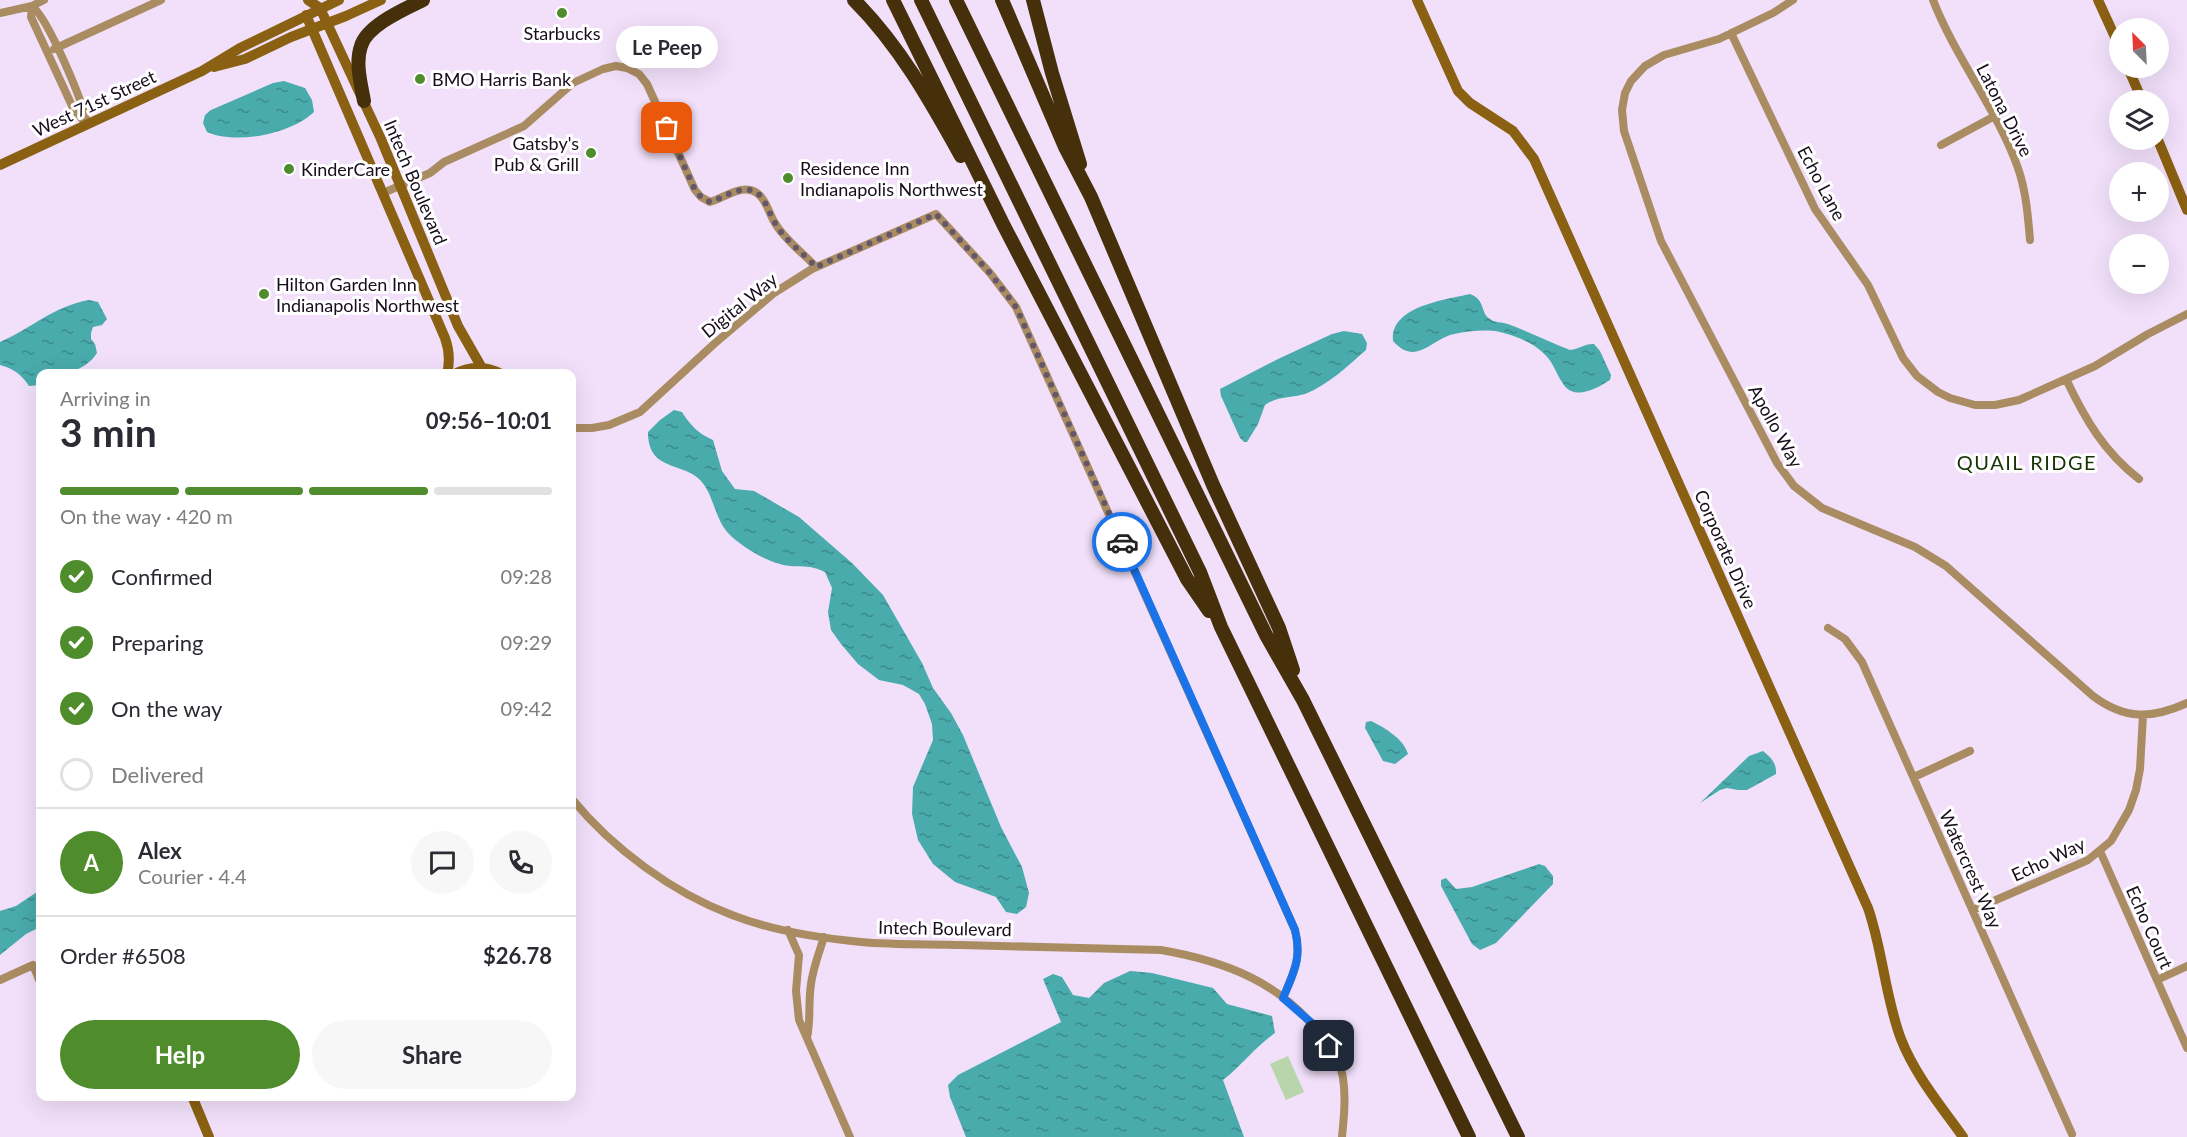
<!DOCTYPE html>
<meta charset="utf-8">
<style>
:root{--surface:#fff;--page:#f7f7f7;--text:#2b2b33;--muted:#7c7c81;--line:#e1e1e2;--accent:#4f8c2b}
body{margin:0;font-family:Lato,sans-serif;background:var(--page);color:var(--text);height:100vh;display:flex;flex-direction:column;font-size:22px;white-space:nowrap}
*{box-sizing:border-box;margin:0}
p{font-size:20px;color:var(--muted)}
.icon{flex:none;width:33px;height:33px;fill:none;stroke:currentColor;stroke-width:2;stroke-linecap:round;stroke-linejoin:round}
.map{position:relative;flex:1;overflow:hidden}
.panel{position:absolute;left:36px;top:369px;width:540px;height:732px;display:flex;flex-direction:column;background:var(--surface);border-radius:12px;box-shadow:0 6px 24px #0002}
.panel>*{flex:none}
.needle{width:39px;rotate:336deg}
.controls{position:absolute;left:2109px;top:18px;display:grid;gap:12px}
.controls a{display:grid;place-items:center;width:60px;height:60px;border-radius:50%;background:var(--surface);box-shadow:0 6px 24px #0002;font-size:30px}
.pin{position:absolute;display:grid;place-items:center;width:51px;height:51px;color:#fff;margin:-26px;border-radius:12px;box-shadow:0 3px 9px #0006}
.courier{position:absolute;display:grid;place-items:center;width:60px;height:60px;margin:-30px;border:4px solid #1a73e8;border-radius:50%;background:#fff;color:#222;box-shadow:0 2px 8px #0007}
.bubble{position:absolute;height:42px;border-radius:21px;background:var(--surface);box-shadow:0 6px 24px #0002;font-size:20px;font-weight:700;line-height:42px;text-align:center}
.overview em{font-style:normal;font-weight:700}
.overview div{display:flex;flex-direction:column-reverse}
.overview{display:flex;align-items:center;justify-content:space-between;height:102px;padding:0 24px}
h1{font-size:39px;font-weight:700;line-height:45px}
.bar{display:grid;grid-template-columns:repeat(4,1fr);gap:9px 6px;align-content:center;height:72px;padding:0 24px}
.bar i{height:8px;border-radius:4px;background:var(--line)}
.bar .active{background:var(--accent)}
.bar p{grid-column:span 4}
.line{display:flex;align-items:center;gap:15px;padding:0 24px;border-top:2px solid var(--line)}
.line div{flex:1}
.round{display:grid;place-items:center;flex:none;width:63px;height:63px;border-radius:32px;background:var(--page)}
ol{padding:0 24px;list-style:none}
li{display:flex;align-items:center;gap:18px;height:66px}
li p{margin-inline-start:auto}
li .icon{padding:6px;border-radius:50%;background:var(--accent);color:#fff;stroke-width:4}
li:last-child{color:var(--muted)}
li i{width:33px;height:33px;border:3px solid var(--line);border-radius:50%}
.action{display:flex;gap:12px;margin-top:auto;padding:12px 24px}
.action a{flex:1;height:69px;border-radius:36px;background:var(--accent);color:#fff;font-size:24px;font-weight:700;line-height:69px;text-align:center}
.action a+a{background:var(--page);color:var(--text)}
.map>svg:first-child{display:block}
.green{fill:#b9d5ac}
.water{fill:url(#water-ripples)}
.lines{fill:none;stroke-linecap:round;stroke-linejoin:round}
.street{stroke:#aa8c62;stroke-width:8}
.secondary{stroke:#8a6012;stroke-width:10}
.highway{stroke:#46300b;stroke-width:14}
.done{stroke:#64576a;stroke-width:6;stroke-dasharray:0 10.8}
.route{stroke:#1a73e8;stroke-width:8}
.poi-dot{fill:#4f8c2b;stroke:#fff;stroke-width:2}
.labels{text-anchor:middle;dominant-baseline:central;stroke-width:6;stroke-linejoin:round;paint-order:stroke}
.poi-label{font-size:18px;fill:#180d1c;stroke:#fff;text-anchor:start}
.street-label{font-size:18px;fill:#180d1c;stroke:#fff}
.neighbourhood-label{font-size:20px;letter-spacing:1.5px;fill:#173405;stroke:#fff}
</style>
<div class="map">
<svg width="2187" height="1137" viewBox="0 0 2187 1137">
<defs>
<pattern id="water-ripples" width="26" height="14" patternUnits="userSpaceOnUse" patternTransform="scale(1.5)"><rect width="26" height="14" fill="#49abac"/><path d="M2 4q2-2 4 0t4 0M15 11q2-2 4 0t4 0" fill="none" stroke="#3c8a8b"/></pattern>
</defs>
<rect width="100%" height="100%" fill="#f2e0fa"/>
<path class="green" d="M1288,1056L1304,1092L1286,1100L1270,1064Z"/>
<path class="water" d="M284,81L305,88L312,100L314,112C291,134 236,145 207,132L203,123L205,115L211,110L273,83Z
M1470,294C1486,300 1480,313 1490,319C1494,323 1503,322 1508,324C1529,332 1550,342 1570,350C1579,349 1586,343 1594,344L1600,351L1611,375L1610,380C1596,389 1573,402 1562,382C1557,375 1554,365 1548,358C1537,344 1517,336 1500,332C1486,329 1469,331 1454,334C1431,339 1416,367 1393,341C1390,306 1445,300 1470,294Z
M89,300L98,302L107,319L102,325L93,327L91,333V339L95,344L97,353C84,373 62,374 40,374V385L29,386C21,374 14,369 0,365V342C32,328 54,306 89,300Z
M1344,331L1362,334L1367,343L1366,350C1348,366 1328,385 1305,394C1292,398 1277,396 1265,405L1258,424L1247,442H1244L1240,438L1221,396L1220,389L1278,359L1332,334Z
M674,410L682,412C690,425 699,434 713,440L722,471L735,489L754,491L799,517L852,563L883,595L922,663L933,688L951,713L963,735L1001,827L1022,867L1029,893L1026,907L1017,914L1006,912L996,897L955,882L933,864L918,840L912,814L913,787L933,740L932,724L925,704L919,694L903,685L879,680L858,664L841,644L831,630L828,612L832,588L825,572C810,565 805,567 790,566C770,564 743,548 729,534C714,519 714,492 698,478C679,462 648,470 648,432L660,420Z
M1371,721C1385,728 1403,738 1408,754L1395,764L1383,761L1365,728L1366,722Z
M1763,751C1771,757 1777,764 1776,774L1747,790H1738L1727,788L1720,790L1700,803L1749,756Z
M1539,864L1545,866L1553,876V884L1496,943L1480,950L1472,944L1441,886V880L1446,878L1456,889L1472,887Z
M40,890V927L26,934L0,955V911L16,906Z
M1130,971L1152,973L1213,988L1227,1004L1272,1016L1275,1033C1256,1046 1242,1065 1223,1080L1244,1137H966L950,1097L948,1085L958,1075L1061,1022L1043,979L1053,974L1062,977L1073,995L1089,998L1104,983Z"/>
<g class="lines">
<path class="street" d="M1793,0L1773,13L1719,39L1664,55L1645,66L1631,81L1625,93L1622,110L1624,131L1661,241L1777,463L1794,486L1822,508L1915,547L1946,566L2093,696C2125,720 2152,719 2187,703
M1933,0C1956,59 1997,109 2018,168C2026,191 2028,216 2030,240
M32,6L31,17L73,108L87,125
M32,6C49,20 82,100 87,123
M0,13L32,6L44,0
M1731,33L1815,209L1868,285L1903,358L1917,376L1938,392L1950,398L1975,405H1995L2019,400L2095,366L2148,334L2187,314
M54,49L161,0
M1941,145L1993,117
M383,193L430,173L444,162L524,126L573,83L603,69L616,66L627,68L639,74L647,84L695,190L701,197L710,202C721,199 738,187 750,190C765,193 768,212 775,223C783,238 804,254 816,267
M2066,379C2085,419 2104,452 2139,479
M572,428H592L609,425L640,412L714,344L774,293L812,269L936,214L990,273L1016,307L1295,930C1302,958 1294,972 1283,998
M1828,628L1845,639L1862,662L2072,1134
M1914,777L1970,751
M572,799C612,848 673,893 732,915C773,931 818,938 861,942C894,945 928,944 961,945C1028,947 1094,948 1161,950C1225,961 1283,983 1322,1037C1330,1048 1341,1064 1343,1078C1346,1097 1344,1117 1342,1137
M2100,851L2187,1048
M1973,910L2088,860L2111,841L2129,810L2136,790L2140,769L2143,715
M788,930L799,955L796,991L799,1020L850,1137
M0,980L33,965L40,982
M2157,980L2187,966
M807,1038C811,1020 808,1002 811,984C813,968 819,953 824,937"/>
<path class="secondary" d="M308,0L320,8L381,139L458,326L482,368
M1417,0L1458,91L1470,103L1513,131L1534,159L1868,908C1883,951 1885,997 1901,1039C1915,1075 1941,1106 1963,1137
M2098,0L2120,48
M306,15L445,338C449,349 450,362 447,374
M214,67L245,59L291,37L346,16L381,0
M2128,68L2142,100
M2158,140L2187,210
M0,165L202,71L240,48L339,0
M455,374C470,366 486,366 501,374
M192,1096L209,1137"/>
<path class="highway" d="M854,0C899,45 930,100 961,156
M893,0L1003,224L1187,579L1209,611
M921,0L1200,572L1221,627L1469,1137
M956,0L1266,635L1303,700L1518,1137
M1002,0L1065,147L1091,197L1213,485L1279,628L1293,670
M1033,0L1052,73L1080,164
M364,101C361,84 355,63 361,46C367,25 405,9 423,0"/>
</g>
<g class="lines">
<path class="done" d="M667,128L695,190L701,197L710,202C721,199 738,187 750,190C765,193 768,212 775,223C783,238 804,254 816,267L936,214L990,273L1016,307L1122,542"/>
<path class="route" d="M1122,542L1295,930C1302,958 1294,972 1283,998L1314,1025L1329,1046"/>
</g>
<g class="poi-dot">
<circle cx="562" cy="13" r="6"/>
<circle cx="420" cy="79" r="6"/>
<circle cx="591" cy="153" r="6"/>
<circle cx="289" cy="169" r="6"/>
<circle cx="788" cy="178" r="6"/>
<circle cx="264" cy="294" r="6"/>
</g>
<g class="labels">
<g class="poi-label">
<text x="562" y="33" text-anchor="middle">Starbucks</text>
<text x="432" y="79">BMO Harris Bank</text>
<text x="579" y="143" text-anchor="end">Gatsby's<tspan x="579" dy="21">Pub &amp; Grill</tspan></text>
<text x="800" y="168">Residence Inn<tspan x="800" dy="21">Indianapolis Northwest</tspan></text>
<text x="301" y="169">KinderCare</text>
<text x="276" y="284">Hilton Garden Inn<tspan x="276" dy="21">Indianapolis Northwest</tspan></text>
</g>
<g class="street-label">
<text transform="translate(94 103) rotate(-25)">West 71st Street</text>
<text transform="translate(2005 110) rotate(63)">Latona Drive</text>
<text transform="translate(416 182) rotate(67)">Intech Boulevard</text>
<text transform="translate(1822 183) rotate(62)">Echo Lane</text>
<text transform="translate(739 305) rotate(-39)">Digital Way</text>
<text transform="translate(1776 426) rotate(61)">Apollo Way</text>
<text transform="translate(1726 549) rotate(66)">Corporate Drive</text>
<text transform="translate(2048 859) rotate(-25)">Echo Way</text>
<text transform="translate(1971 869) rotate(66)">Watercrest Way</text>
<text transform="translate(2150 927) rotate(66)">Echo Court</text>
<text transform="translate(945 928) rotate(1)">Intech Boulevard</text>
</g>
<g class="neighbourhood-label">
<text x="2027" y="462">QUAIL RIDGE</text>
</g>
</g>
</svg>
<div class="controls">
<a><svg class="needle" viewBox="-14 -14 28 28"><path d="M0-13l5 13h-10z" fill="#e53935"/><path d="M0 13l5-13h-10z" fill="#7c7c81"/></svg></a>
<a><svg class="icon" aria-label="layers" viewBox="0 0 24 24"><path d="M12 4l9 5-9 5-9-5zM3 14l9 5 9-5"/></svg></a>
<a>+</a>
<a>−</a>
</div>
<div class="pin" style="left:667px;top:128px;background:#ea580c"><svg class="icon" aria-label="bag" viewBox="0 0 24 24"><path d="M5 8h14l-1 12H6zM9 8a3 3 0 0 1 6 0"/></svg></div>
<div class="pin" style="left:1329px;top:1046px;background:#1f2937"><svg class="icon" aria-label="home" viewBox="0 0 24 24"><path d="M3 11l9-7 9 7M6 9v11h12V9"/></svg></div>
<div class="courier" style="left:1122px;top:542px"><svg class="icon" aria-label="car" viewBox="0 0 24 24"><path d="M5 17H2v-5l4-1 3-4h7l3 4 3 1v5h-3M9 17h6M6 11h13"/><circle cx="7" cy="17" r="2"/><circle cx="17" cy="17" r="2"/></svg></div>
<div class="bubble" style="left:616px;top:26px;width:102px">Le Peep</div>
<section class="panel">
<div class="overview"><div><h1>3 min</h1><p>Arriving in</p></div><em>09:56–10:01</em></div>
<div class="bar"><i class="active"></i><i class="active"></i><i class="active"></i><i></i><p>On the way · 420 m</p></div>
<ol>
<li><svg class="icon" aria-label="check" viewBox="0 0 24 24"><path d="M5 12l5 5 9-10"/></svg>Confirmed<p>09:28</p></li>
<li><svg class="icon" aria-label="check" viewBox="0 0 24 24"><path d="M5 12l5 5 9-10"/></svg>Preparing<p>09:29</p></li>
<li><svg class="icon" aria-label="check" viewBox="0 0 24 24"><path d="M5 12l5 5 9-10"/></svg>On the way<p>09:42</p></li>
<li><i></i>Delivered</li>
</ol>
<div class="line" style="height:108px"><b class="round" style="background:var(--accent);color:#fff">A</b><div><b>Alex</b><p>Courier · 4.4</p></div><a class="round"><svg class="icon" aria-label="chat" viewBox="0 0 24 24"><path d="M4 5h16v11H9l-5 4z"/></svg></a><a class="round"><svg class="icon" aria-label="phone" viewBox="0 0 24 24"><path d="M5 4h4l2 5-3 2q2 4 5 5l2-3 5 2v4C11 20 4 13 5 4z"/></svg></a></div>
<div class="line" style="height:78px"><div>Order #6508</div><b>$26.78</b></div>
<div class="action"><a>Help</a><a>Share</a></div>
</section>
</div>
